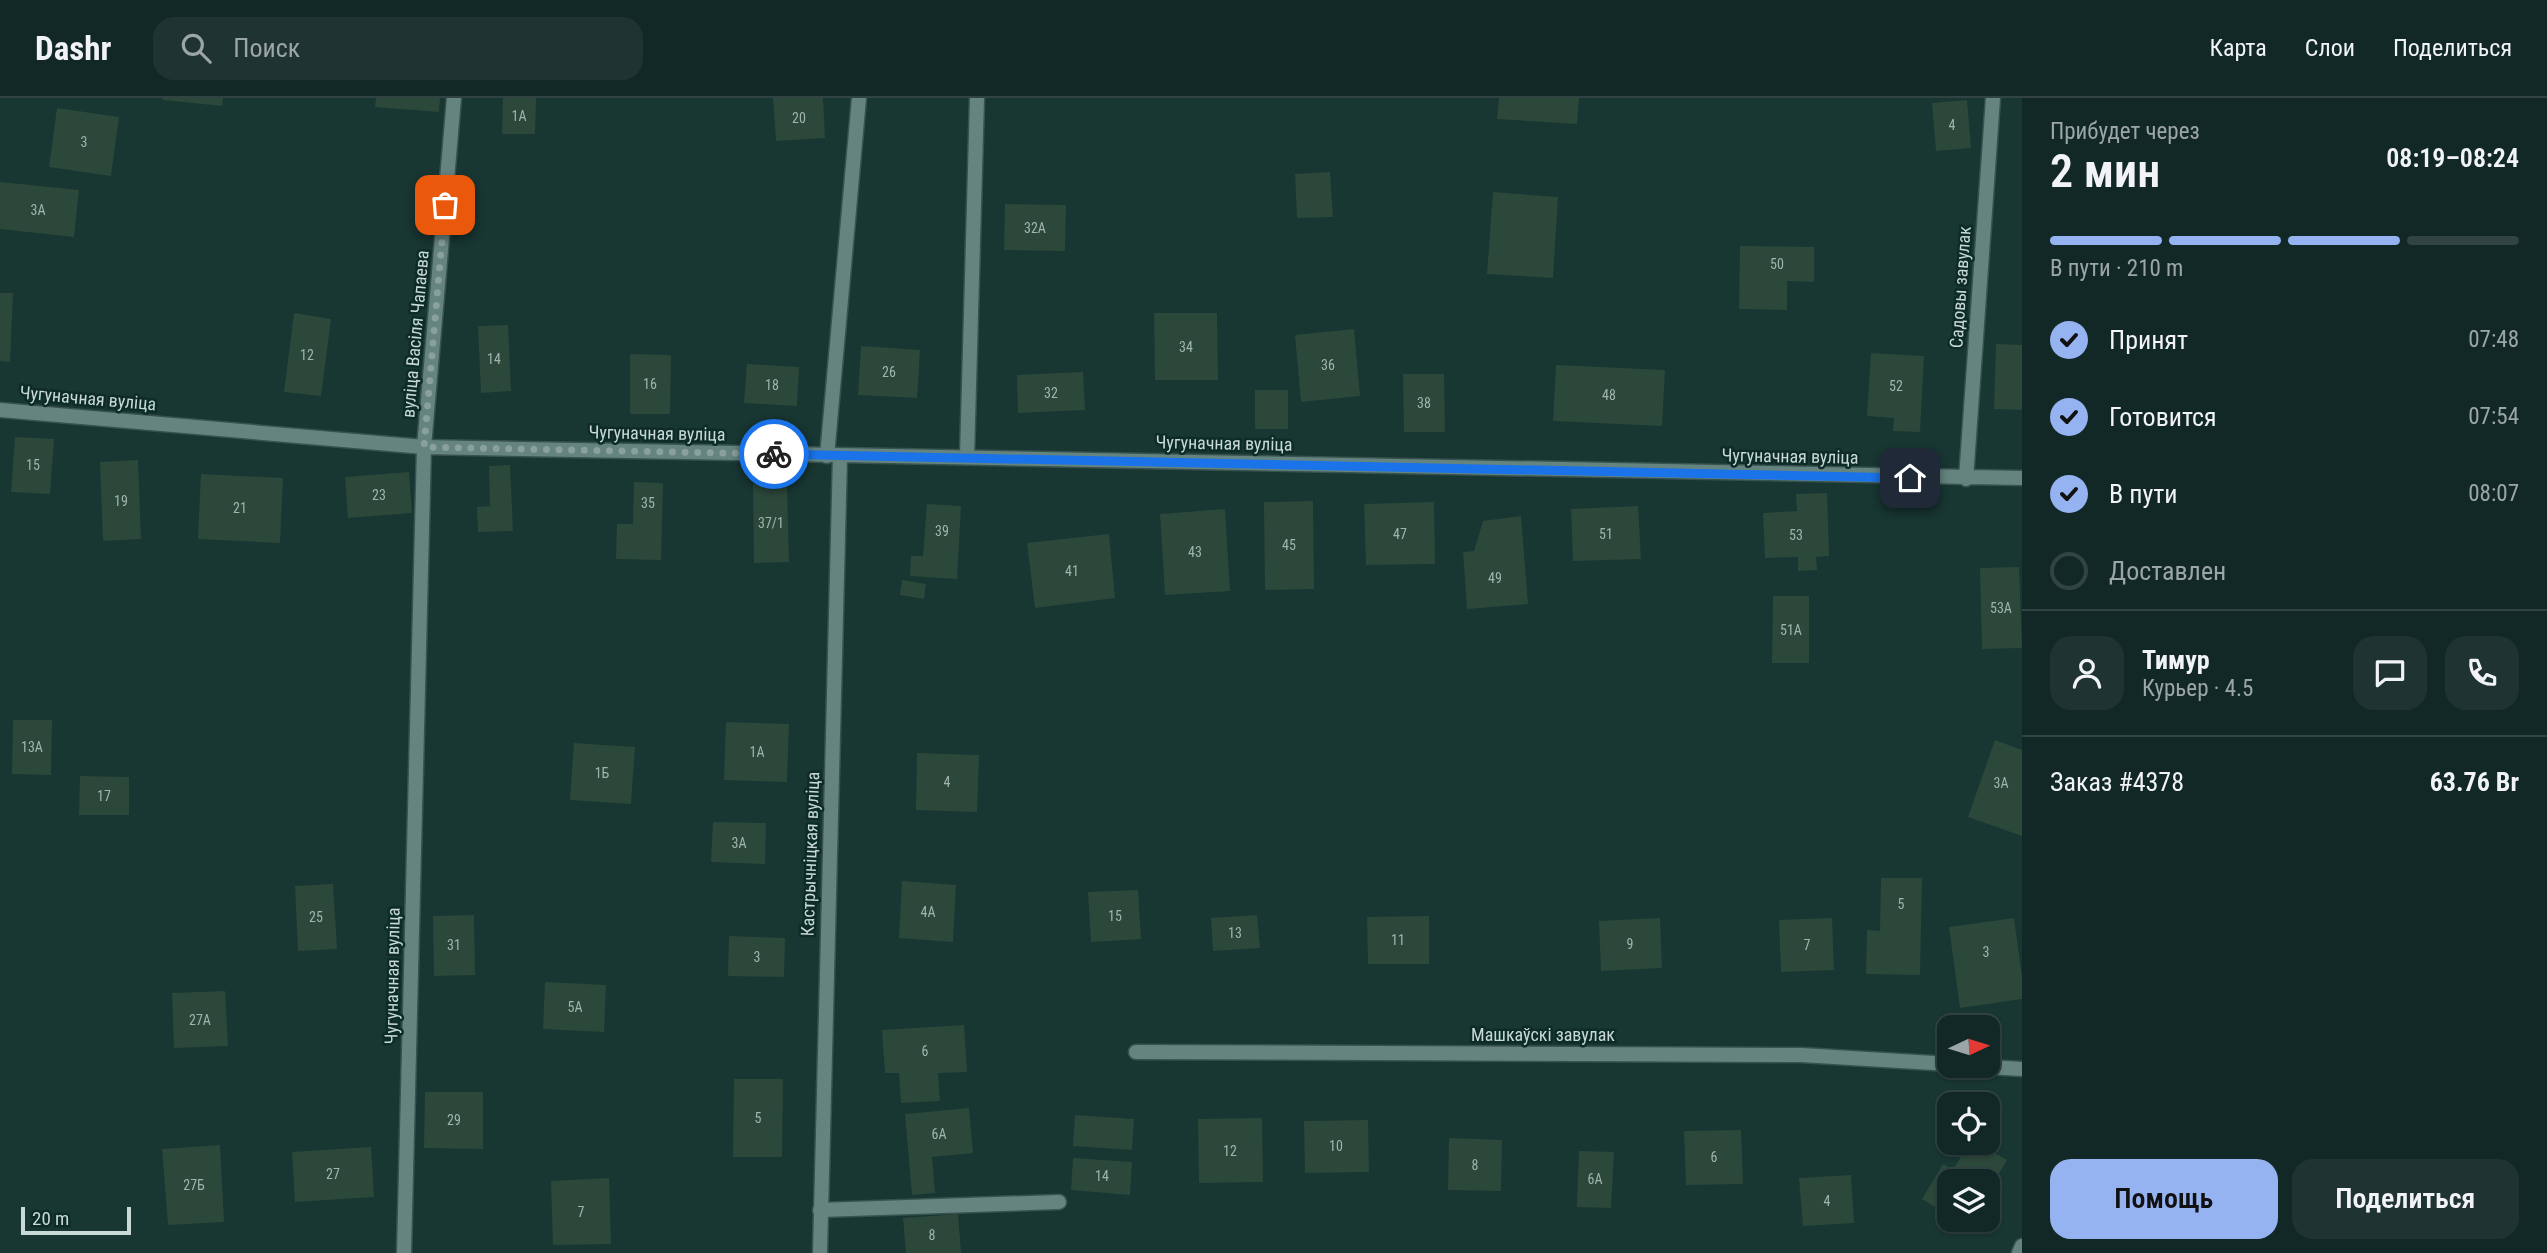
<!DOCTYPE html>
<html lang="ru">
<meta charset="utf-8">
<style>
:root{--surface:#122826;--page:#1f3432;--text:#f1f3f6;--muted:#9ca6a7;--line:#314443;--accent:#95b2f1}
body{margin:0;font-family:"Roboto Condensed",sans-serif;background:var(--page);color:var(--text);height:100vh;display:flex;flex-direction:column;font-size:26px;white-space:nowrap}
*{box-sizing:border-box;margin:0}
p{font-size:23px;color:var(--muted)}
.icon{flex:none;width:38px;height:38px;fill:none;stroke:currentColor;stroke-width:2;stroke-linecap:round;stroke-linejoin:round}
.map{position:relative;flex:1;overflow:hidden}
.drawer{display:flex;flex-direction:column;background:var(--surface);width:525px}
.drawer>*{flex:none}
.needle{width:46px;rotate:86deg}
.fabs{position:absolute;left:1937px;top:917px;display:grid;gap:14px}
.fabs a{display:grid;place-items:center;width:63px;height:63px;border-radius:14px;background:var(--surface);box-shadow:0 2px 5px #0004,0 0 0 2px var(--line);font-size:35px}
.scale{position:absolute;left:21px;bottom:18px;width:110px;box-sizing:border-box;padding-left:7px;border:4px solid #c8d9d6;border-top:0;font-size:19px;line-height:24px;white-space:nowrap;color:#c8d9d6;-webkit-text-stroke:5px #0d2c28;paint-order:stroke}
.pin{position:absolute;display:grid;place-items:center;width:60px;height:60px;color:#fff;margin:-30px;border-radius:14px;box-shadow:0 4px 10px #0006}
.courier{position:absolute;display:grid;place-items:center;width:70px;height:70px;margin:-35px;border:5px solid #1a73e8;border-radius:50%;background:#fff;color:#222;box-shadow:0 2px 9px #0007}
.headline em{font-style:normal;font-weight:600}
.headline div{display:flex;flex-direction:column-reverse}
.headline{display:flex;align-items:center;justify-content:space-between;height:119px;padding:0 28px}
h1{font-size:46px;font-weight:600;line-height:52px}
.bar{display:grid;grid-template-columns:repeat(4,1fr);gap:10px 7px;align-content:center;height:84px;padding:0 28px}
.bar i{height:9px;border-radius:5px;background:var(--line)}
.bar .active{background:var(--accent)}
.bar p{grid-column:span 4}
.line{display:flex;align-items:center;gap:18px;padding:0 28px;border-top:2px solid var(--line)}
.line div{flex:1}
.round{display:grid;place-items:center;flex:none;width:74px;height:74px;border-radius:21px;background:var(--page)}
ol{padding:0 28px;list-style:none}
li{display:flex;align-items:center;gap:21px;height:77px}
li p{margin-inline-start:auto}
li .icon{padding:7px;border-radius:50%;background:var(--accent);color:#111;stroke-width:4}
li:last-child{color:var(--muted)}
li i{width:38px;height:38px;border:4px solid var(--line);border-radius:50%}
.button{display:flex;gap:14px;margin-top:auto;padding:14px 28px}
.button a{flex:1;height:80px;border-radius:21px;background:var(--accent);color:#111;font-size:28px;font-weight:600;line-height:80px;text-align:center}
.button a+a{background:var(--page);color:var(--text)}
header{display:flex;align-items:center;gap:42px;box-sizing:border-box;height:98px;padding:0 35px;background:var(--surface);border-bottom:2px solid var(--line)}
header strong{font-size:33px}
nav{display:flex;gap:38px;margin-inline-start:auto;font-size:24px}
.search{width:490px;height:63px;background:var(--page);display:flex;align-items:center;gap:18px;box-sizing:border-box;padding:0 24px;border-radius:21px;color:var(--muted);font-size:26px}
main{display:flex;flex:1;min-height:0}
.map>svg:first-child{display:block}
.building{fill:#2c483a}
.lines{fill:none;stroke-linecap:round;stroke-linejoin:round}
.service-casing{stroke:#38524f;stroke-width:17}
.minor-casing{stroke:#38524f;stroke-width:17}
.service{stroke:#65847f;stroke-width:14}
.minor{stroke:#65847f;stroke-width:14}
.done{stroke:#8aa09d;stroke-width:7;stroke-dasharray:0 12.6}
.route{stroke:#1a73e8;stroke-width:9}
.labels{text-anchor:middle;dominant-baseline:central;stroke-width:5;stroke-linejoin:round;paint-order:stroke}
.number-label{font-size:14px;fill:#a1b5af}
.street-label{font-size:18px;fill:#c8d9d6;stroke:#0d2c28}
</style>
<header>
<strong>Dashr</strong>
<div class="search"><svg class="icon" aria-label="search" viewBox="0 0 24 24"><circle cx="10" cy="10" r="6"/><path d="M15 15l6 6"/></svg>Поиск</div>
<nav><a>Карта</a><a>Слои</a><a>Поделиться</a></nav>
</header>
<main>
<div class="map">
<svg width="2022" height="1155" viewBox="0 0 2022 1155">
<rect width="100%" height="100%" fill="#183632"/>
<path class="building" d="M163,0H223L222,8L163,2Z
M376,0H440L439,14L375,9Z
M503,0H536L535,36H502Z
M773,0H823L825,40L776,43Z
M1499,0H1579L1577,26L1497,21Z
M1967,2L1971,50L1936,53L1932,5Z
M57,10L119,19L111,78L49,69Z
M1330,74L1333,119L1297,120L1295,76Z
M0,84L79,92L74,139L0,131Z
M1493,94L1558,99L1553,180L1487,176Z
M1005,106L1066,107L1065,153L1004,152Z
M1740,148L1814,149V184L1787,183V212L1739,211Z
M0,195H13L10,264L0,263Z
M294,215L331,221L321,298L284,294Z
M1154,215H1217L1218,282H1155Z
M508,227L511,293L481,295L478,228Z
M1354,231L1360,298L1301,304L1295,237Z
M1996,246L2022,247V312L1994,311Z
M861,248L920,252L917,300L858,297Z
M1871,255L1924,258L1920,334L1893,333L1894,320L1867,318Z
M630,256L671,257L670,316H630Z
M747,266L799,269L797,308L744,305Z
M1556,267L1665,272L1662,328L1553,323Z
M1083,274L1085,312L1018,315L1017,277Z
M1403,276H1444L1445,334H1404Z
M1255,292H1288V331H1255Z
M15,339L54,341L50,396L11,394Z
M138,362L141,441L103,443L100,364Z
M510,367L513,433L478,434L477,409L490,408L489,368Z
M409,374L412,415L348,420L345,379Z
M201,376L283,380L280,445L198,441Z
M634,384L663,385L661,462L616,461L617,426H633Z
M753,386H787L789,464L754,465Z
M1827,395L1829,458L1816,459L1817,472L1798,473V459L1765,460L1763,415L1797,413L1796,396Z
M1313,403L1314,491L1265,492L1264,404Z
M1434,404L1435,466L1366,467L1364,406Z
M927,406L961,408L957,481L910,478L911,458H923Z
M1638,408L1641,461L1573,463L1571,411Z
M1225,411L1230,493L1165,497L1160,416Z
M1521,418L1528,506L1467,511L1463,454L1474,453L1483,423Z
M1109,436L1115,500L1035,510L1027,445Z
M2019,469L2022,550L1982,551L1980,470Z
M902,482L926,486L924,501L900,497Z
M1773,498H1809V565H1772Z
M13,622H52L51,677L12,676Z
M726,624L789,626L787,684L724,682Z
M1995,642L2022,652V738L1968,719Z
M574,645L635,649L631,706L570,702Z
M917,655L979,657L977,714L916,712Z
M80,678L129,679V717H79Z
M713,724L766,725L765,766L711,764Z
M1881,780H1922L1920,877L1866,876L1867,832L1880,833Z
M902,783L956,787L953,844L899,840Z
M333,786L337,851L298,853L295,788Z
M1138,792L1141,841L1091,844L1088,794Z
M474,817L475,877L434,878L433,818Z
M1257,817L1260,850L1213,853L1211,820Z
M1429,818V866H1368L1367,819Z
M1660,820L1662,870L1601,873L1599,823Z
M1832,820L1834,872L1781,874L1779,822Z
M2014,820L2022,879V901L1960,910L1949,829Z
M729,838L785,840L784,879L728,878Z
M545,884L606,887L604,934L543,931Z
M225,893L228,948L174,950L172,895Z
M964,927L967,974L938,975L940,1003L901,1005L899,975H885L882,932Z
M734,981H783L782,1059H733Z
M425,994H483V1051L424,1050Z
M969,1010L973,1055L932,1059L935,1095L912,1097L905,1016Z
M1075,1017L1134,1021L1132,1052L1073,1048Z
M1262,1020L1263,1084L1199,1085L1198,1021Z
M1368,1022L1369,1074L1305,1075L1304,1023Z
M1741,1032L1743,1086L1686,1087L1684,1033Z
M1449,1040L1502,1042L1501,1093L1448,1092Z
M1969,1045H1977L2007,1062L1988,1094V1083H1950V1118L1922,1101L1943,1066L1953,1072Z
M220,1047L224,1124L168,1127L162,1051Z
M371,1049L374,1099L295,1104L292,1054Z
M1579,1053L1614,1054L1611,1110L1577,1109Z
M1073,1060L1132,1064L1130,1097L1071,1092Z
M1851,1077L1854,1125L1803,1128L1799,1080Z
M609,1080L611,1146L553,1147L551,1083Z
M958,1116L961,1155H906L903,1120Z"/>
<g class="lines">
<g class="service-casing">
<path id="service" d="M827,358L859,0
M967,359L977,0
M820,1112L1059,1104"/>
</g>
<g class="minor-casing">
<path id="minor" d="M0,312L424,349L2022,380
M1966,381L1993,0
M1136,954L1801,957L1950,966
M1972,968L2022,971
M404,1155L424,349L454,0
M820,1155L840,358
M2019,1155L2022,1148"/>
</g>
<use href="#service" class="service"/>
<use href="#minor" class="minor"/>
</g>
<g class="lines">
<path class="done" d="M445,107L424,349L774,356"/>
<path class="route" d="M774,356L1910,380"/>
</g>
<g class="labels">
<g class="number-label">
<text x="519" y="18">1А</text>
<text x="799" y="20">20</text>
<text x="1952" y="27">4</text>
<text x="84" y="44">3</text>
<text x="38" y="112">3А</text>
<text x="1035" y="130">32А</text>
<text x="1777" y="166">50</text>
<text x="1186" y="249">34</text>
<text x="307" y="257">12</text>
<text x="494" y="261">14</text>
<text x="1328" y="267">36</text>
<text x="889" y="274">26</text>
<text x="650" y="286">16</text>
<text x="772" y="287">18</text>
<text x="1896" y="288">52</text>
<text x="1051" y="295">32</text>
<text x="1609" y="297">48</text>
<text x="1424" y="305">38</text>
<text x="33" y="367">15</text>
<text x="379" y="397">23</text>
<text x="121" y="403">19</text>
<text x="648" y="405">35</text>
<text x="240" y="410">21</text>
<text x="771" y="425">37/1</text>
<text x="942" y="433">39</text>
<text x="1400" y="436">47</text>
<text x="1606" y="436">51</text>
<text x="1796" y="437">53</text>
<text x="1289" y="447">45</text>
<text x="1195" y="454">43</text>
<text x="1072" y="473">41</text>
<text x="1495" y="480">49</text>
<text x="2001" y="510">53А</text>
<text x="1791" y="532">51А</text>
<text x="32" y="649">13А</text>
<text x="757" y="654">1А</text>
<text x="602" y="675">1Б</text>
<text x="947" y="684">4</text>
<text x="2001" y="685">3А</text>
<text x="104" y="698">17</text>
<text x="739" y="745">3А</text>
<text x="1901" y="806">5</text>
<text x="928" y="814">4А</text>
<text x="1115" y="818">15</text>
<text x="316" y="819">25</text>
<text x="1235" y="835">13</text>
<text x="1398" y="842">11</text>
<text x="1630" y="846">9</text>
<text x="454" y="847">31</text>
<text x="1807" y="847">7</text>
<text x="1986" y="854">3</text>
<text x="757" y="859">3</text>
<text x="575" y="909">5А</text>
<text x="200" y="922">27А</text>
<text x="925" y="953">6</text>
<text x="758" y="1020">5</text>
<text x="454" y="1022">29</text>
<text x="939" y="1036">6А</text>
<text x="1336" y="1048">10</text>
<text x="1230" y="1053">12</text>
<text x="1714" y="1059">6</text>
<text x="1475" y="1067">8</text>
<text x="333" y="1076">27</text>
<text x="1102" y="1078">14</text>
<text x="1595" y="1081">6А</text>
<text x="194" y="1087">27Б</text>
<text x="1827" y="1103">4</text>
<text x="581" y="1114">7</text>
<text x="932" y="1137">8</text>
</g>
<g class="street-label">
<text transform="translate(1960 189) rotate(-86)">Садовы завулак</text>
<text transform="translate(415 236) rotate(-85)">вуліца Васіля Чапаева</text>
<text transform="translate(88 300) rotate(5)">Чугуначная вуліца</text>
<text transform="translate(657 335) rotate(1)">Чугуначная вуліца</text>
<text transform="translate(1224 345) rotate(1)">Чугуначная вуліца</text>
<text transform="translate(1790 358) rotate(1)">Чугуначная вуліца</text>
<text transform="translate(810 756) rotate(-88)">Кастрычніцкая вуліца</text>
<text transform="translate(392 878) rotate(-89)">Чугуначная вуліца</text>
<text x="1543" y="936">Машкаўскі завулак</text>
</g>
</g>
</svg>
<div class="fabs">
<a><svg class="needle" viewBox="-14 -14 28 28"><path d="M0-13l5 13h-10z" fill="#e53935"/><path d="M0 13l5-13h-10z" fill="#9ca6a7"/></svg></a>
<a><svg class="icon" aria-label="locate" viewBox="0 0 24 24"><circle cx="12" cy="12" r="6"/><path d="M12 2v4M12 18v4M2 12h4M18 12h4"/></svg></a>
<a><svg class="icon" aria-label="layers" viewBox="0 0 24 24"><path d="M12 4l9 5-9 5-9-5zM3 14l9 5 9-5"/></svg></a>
</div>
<div class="scale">20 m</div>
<div class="pin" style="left:445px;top:107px;background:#ea580c"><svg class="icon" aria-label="bag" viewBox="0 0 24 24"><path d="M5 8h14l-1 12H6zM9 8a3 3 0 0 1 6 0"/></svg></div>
<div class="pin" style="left:1910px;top:380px;background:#1f2937"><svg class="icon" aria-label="home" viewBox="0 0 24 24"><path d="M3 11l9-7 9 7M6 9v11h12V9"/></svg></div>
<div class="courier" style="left:774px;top:356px"><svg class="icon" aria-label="bike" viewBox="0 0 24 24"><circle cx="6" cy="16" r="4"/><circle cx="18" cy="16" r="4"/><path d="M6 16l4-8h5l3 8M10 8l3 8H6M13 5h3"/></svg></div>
</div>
<section class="drawer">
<div class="headline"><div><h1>2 мин</h1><p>Прибудет через</p></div><em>08:19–08:24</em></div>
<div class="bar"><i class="active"></i><i class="active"></i><i class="active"></i><i></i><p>В пути · 210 m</p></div>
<ol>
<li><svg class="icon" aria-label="check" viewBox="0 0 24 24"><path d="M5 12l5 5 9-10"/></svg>Принят<p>07:48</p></li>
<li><svg class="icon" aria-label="check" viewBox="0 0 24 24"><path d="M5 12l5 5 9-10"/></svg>Готовится<p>07:54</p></li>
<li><svg class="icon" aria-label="check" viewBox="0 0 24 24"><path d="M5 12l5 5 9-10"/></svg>В пути<p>08:07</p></li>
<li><i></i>Доставлен</li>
</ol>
<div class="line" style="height:126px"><a class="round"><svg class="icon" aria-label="person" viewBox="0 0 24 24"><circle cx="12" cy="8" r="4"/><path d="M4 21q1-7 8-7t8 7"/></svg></a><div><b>Тимур</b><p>Курьер · 4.5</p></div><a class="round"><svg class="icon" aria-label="chat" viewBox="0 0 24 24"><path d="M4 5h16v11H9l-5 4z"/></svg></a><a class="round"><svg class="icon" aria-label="phone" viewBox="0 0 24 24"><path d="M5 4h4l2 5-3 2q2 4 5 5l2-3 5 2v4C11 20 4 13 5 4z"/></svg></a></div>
<div class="line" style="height:91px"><div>Заказ #4378</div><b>63.76 Br</b></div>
<div class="button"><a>Помощь</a><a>Поделиться</a></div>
</section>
</main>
